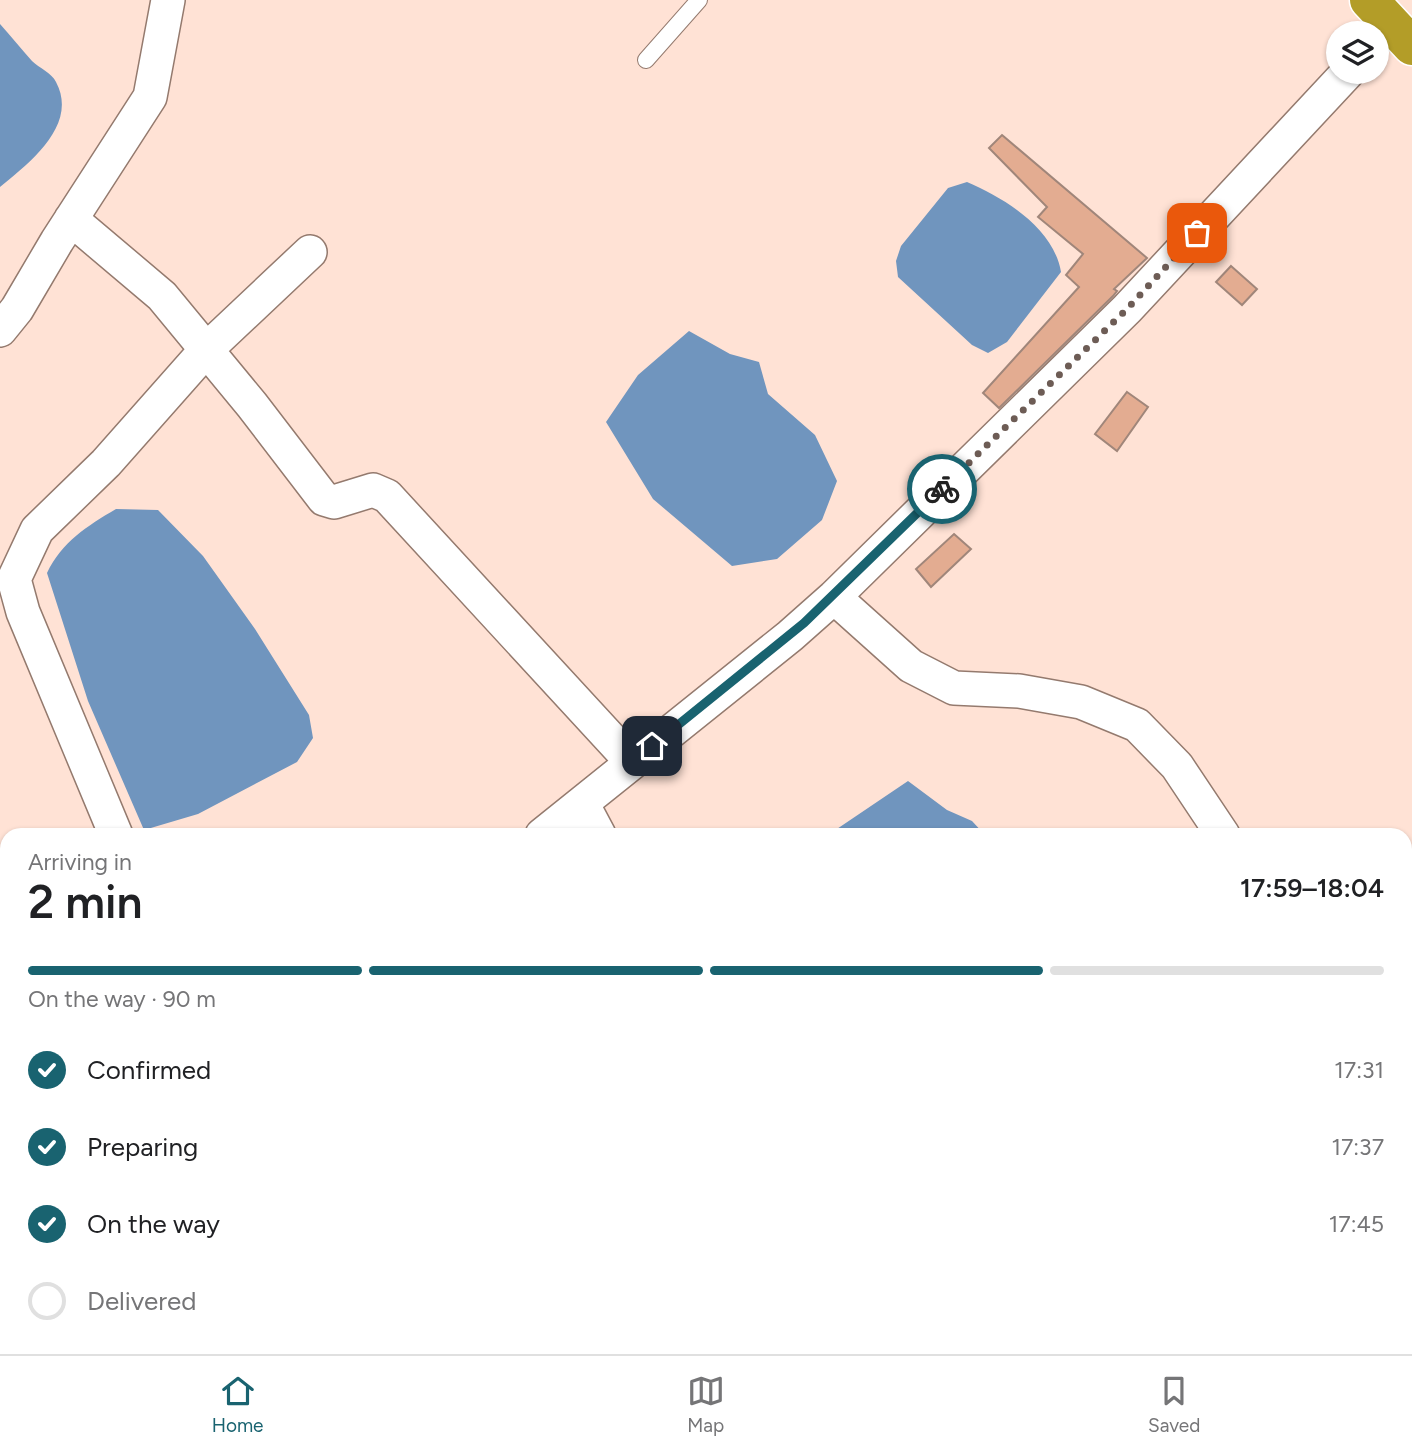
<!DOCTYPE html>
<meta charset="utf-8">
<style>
:root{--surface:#fff;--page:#f6f6f6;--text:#202124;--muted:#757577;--line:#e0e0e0;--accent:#196370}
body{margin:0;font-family:Figtree,sans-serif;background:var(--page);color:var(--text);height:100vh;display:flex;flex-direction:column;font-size:26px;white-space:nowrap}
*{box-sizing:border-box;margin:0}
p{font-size:23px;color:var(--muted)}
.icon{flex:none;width:38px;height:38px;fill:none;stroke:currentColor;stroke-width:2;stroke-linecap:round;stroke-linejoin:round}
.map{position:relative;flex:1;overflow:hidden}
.drawer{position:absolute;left:0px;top:828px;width:1412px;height:527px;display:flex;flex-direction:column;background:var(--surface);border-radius:21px 21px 0 0;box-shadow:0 2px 5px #0004}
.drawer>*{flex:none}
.tools{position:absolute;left:1326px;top:21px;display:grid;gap:14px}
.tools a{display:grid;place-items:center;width:63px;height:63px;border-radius:50%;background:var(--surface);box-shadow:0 2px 5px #0004;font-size:35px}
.pin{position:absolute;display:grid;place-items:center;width:60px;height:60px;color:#fff;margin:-30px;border-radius:14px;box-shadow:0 4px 10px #0006}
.courier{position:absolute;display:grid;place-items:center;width:70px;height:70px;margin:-35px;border:5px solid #196370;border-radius:50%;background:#fff;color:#222;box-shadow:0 2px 9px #0007}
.overview em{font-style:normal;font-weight:600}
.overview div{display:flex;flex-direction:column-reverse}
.overview{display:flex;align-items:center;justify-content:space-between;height:119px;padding:0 28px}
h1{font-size:46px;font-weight:600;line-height:52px}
.bar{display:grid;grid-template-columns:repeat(4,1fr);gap:10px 7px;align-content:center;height:84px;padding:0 28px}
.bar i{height:9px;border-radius:5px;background:var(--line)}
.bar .selected{background:var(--accent)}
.bar p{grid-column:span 4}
ol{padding:0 28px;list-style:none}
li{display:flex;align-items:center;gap:21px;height:77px}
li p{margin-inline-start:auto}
li .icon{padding:7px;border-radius:50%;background:var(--accent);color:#fff;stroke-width:4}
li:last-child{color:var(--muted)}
li i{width:38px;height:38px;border:4px solid var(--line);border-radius:50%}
.dock{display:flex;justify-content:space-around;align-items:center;height:98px;border-top:2px solid var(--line);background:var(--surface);font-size:19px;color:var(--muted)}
.dock a{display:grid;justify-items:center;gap:4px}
.dock .selected{color:var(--accent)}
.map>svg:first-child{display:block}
.water{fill:#7095be}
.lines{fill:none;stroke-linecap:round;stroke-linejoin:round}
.canal{stroke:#7095be;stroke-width:30}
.building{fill:#e3ac91;stroke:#a0867a;stroke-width:2}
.lane-casing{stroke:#947a6e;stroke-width:18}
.street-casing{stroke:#947a6e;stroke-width:36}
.highway-casing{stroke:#fff;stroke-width:41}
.lane{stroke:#fff;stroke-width:16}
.street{stroke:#fff;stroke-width:33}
.highway{stroke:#b39d28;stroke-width:38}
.done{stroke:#6d5c55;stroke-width:7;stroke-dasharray:0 12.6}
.route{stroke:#196370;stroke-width:9}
</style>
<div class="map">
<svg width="1412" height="1354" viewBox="0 0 1412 1354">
<rect width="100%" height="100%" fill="#ffe2d5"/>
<path class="water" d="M0,24C11,36 21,49 32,61C39,68 52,73 56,82C79,125 29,163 0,187Z
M967,182C1005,198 1054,229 1061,272L1007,342L988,353L972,345L898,277L896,261L901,246L948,188Z
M689,331L730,354L759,362L768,394L815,435L837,481L822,520L777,559L732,566L653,499L606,422L638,375Z
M116,509L158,510L203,556L255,629L309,715L313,738L297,762L198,814L144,830L88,701L47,573C62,542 87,526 116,509Z
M908,781L947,810L972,821L985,835H828Z"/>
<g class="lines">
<path class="canal" d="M1397,1354H1412"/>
</g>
<path class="building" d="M1002,135L1147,258L1114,289L1117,291L1113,296L999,408L983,393L1079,287L1066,275L1083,254L1038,217L1047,207L989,148Z
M1231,266L1257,289L1242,305L1216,282Z
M1127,392L1148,407L1117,451L1095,434Z
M954,534L971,549L931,587L916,569Z"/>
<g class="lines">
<g class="lane-casing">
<path id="lane" d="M646,60L699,0"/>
</g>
<g class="street-casing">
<path id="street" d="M71,219L162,296L252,405L324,499L334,502L373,490L387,496L632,762
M0,330L17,309L57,241L150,97L168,0
M834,597L911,666L954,688L1019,691L1081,702L1137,725L1177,766L1223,835
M582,803L599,835
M116,835L23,612L14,579L37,530L106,463L206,350L310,252
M542,835L790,636L834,597L1127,309L1348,72
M0,975L7,977
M1405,991L1412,985
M1405,1087L1412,1096
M1405,1184L1412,1177
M717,1348V1354
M148,1354L155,1348
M621,1354L631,1348
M879,1354L885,1348
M1205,1354L1221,1348"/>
</g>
<g class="highway-casing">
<path id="highway" d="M1369,0L1412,46"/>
</g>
<use href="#lane" class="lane"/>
<use href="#street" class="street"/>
<use href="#highway" class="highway"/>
</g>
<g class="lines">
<path class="done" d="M942,489L1127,309L1197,233"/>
<path class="route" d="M652,746L804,623L942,489"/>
</g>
</svg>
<div class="tools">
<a><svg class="icon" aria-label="layers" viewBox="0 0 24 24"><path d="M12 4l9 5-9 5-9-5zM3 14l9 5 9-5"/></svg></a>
</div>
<div class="pin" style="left:1197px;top:233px;background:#ea580c"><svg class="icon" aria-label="bag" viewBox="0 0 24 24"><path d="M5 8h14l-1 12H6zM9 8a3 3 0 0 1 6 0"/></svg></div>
<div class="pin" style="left:652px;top:746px;background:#1f2937"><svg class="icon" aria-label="home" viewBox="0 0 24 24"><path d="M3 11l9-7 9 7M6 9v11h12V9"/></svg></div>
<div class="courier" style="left:942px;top:489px"><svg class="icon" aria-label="bike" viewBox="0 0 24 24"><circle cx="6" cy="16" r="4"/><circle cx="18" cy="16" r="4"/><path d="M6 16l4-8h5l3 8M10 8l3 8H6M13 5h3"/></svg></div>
<section class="drawer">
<div class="overview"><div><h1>2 min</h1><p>Arriving in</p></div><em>17:59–18:04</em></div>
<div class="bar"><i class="selected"></i><i class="selected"></i><i class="selected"></i><i></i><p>On the way · 90 m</p></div>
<ol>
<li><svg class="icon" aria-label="check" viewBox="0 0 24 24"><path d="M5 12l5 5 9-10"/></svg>Confirmed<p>17:31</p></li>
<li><svg class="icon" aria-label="check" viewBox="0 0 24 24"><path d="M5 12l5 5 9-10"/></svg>Preparing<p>17:37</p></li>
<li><svg class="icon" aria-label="check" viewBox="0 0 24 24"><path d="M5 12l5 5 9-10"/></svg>On the way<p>17:45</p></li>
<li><i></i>Delivered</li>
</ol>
</section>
</div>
<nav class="dock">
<a class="selected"><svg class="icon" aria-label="home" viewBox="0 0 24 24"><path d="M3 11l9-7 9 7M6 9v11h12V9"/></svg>Home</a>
<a><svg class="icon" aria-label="map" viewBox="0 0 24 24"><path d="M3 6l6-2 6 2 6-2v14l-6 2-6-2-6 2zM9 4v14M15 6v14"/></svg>Map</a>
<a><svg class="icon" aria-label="saved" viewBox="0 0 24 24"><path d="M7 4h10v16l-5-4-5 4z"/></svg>Saved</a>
</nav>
